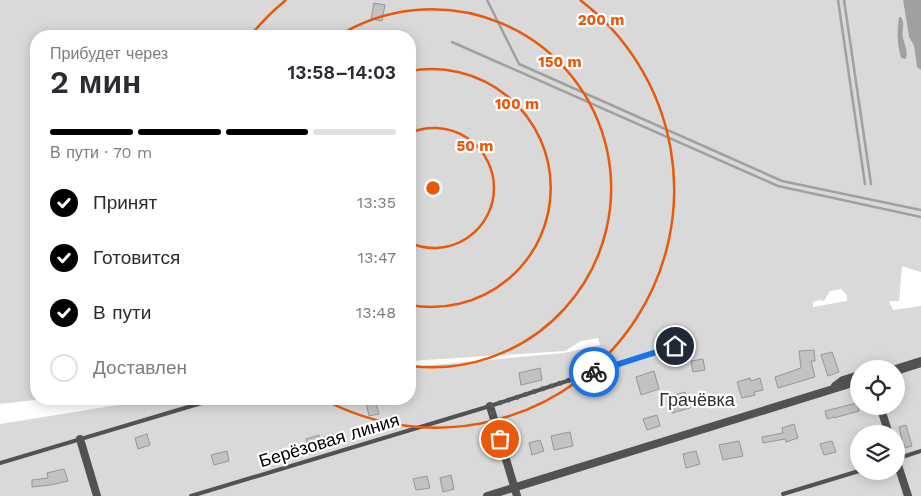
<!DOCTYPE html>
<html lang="ru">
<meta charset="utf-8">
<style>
:root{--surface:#fff;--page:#f2f2f3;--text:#2b2b33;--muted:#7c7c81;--line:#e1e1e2;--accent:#000}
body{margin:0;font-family:"Work Sans",sans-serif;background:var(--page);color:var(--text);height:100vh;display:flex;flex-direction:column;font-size:19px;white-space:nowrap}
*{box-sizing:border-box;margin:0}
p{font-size:16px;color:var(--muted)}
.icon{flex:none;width:28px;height:28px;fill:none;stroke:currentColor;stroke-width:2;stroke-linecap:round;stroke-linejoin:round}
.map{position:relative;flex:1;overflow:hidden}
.panel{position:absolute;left:30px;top:30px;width:386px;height:375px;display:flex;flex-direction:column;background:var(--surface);border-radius:20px;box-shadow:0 2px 12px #0003}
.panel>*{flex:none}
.tools{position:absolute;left:850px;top:360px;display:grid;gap:10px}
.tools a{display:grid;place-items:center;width:55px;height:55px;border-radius:50%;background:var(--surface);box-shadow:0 2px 12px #0003;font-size:25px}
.pin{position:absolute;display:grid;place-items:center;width:42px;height:42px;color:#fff;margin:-21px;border:2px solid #fff;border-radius:50%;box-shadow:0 1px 5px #0007}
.courier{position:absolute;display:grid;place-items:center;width:50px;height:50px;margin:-25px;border:4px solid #1a73e8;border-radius:50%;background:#fff;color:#222;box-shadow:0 1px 6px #0007}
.headline em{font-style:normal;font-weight:600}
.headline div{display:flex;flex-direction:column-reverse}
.headline{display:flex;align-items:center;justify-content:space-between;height:85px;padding:0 20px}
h1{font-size:32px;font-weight:600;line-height:38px}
.bar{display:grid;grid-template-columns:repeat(4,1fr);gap:8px 5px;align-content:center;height:60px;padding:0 20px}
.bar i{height:6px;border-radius:4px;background:var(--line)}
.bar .active{background:var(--accent)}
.bar p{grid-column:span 4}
ol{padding:0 20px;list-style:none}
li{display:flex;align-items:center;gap:15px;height:55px}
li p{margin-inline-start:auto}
li .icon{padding:5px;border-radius:50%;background:var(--accent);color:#fff;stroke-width:4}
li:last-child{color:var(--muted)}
li i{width:28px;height:28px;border:2px solid var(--line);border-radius:50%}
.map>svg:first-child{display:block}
.green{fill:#d9d9d9;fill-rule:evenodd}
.water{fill:#a0a0a0}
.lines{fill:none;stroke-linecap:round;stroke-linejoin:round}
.stream{stroke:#a0a0a0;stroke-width:2.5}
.building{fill:#c2c2c2;stroke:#969696}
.service{stroke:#525252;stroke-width:4}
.minor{stroke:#525252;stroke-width:8}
.tertiary{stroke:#525252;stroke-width:10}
.done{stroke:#595959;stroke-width:5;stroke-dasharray:0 9}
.route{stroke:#1a73e8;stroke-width:6}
.ring{fill:none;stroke:#e8590c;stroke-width:2.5}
.labels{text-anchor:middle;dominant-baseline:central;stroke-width:4.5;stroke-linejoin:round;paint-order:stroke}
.park-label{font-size:18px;fill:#303030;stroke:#fff}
.street-label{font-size:18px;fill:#000;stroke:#fff}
.centre{fill:#e8590c;stroke:#fff;stroke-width:2.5}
.ring-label{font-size:15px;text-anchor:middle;font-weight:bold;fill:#e8590c;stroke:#fff;stroke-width:4.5;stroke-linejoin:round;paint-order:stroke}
</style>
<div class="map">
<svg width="921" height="496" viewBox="0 0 921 496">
<rect width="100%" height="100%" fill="#fff"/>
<path class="green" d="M0,0H903L909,37L914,46L917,66L921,70V272L902,266L899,301H889L893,310L921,306V496H0V424L155,399H410V367L564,353L600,345L598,338L581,341L565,351L410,361V36H36V399H43L0,404ZM841,289L847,295V301L813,307V302L820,300L824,301L830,291ZM859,369H896V406H859ZM859,434H896V471H859Z"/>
<path class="water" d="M903,0H921V70L917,67L914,46L909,37Z
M899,17H901C906,26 901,29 903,38C905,46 908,50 906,59L901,58C897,43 897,32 899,17Z"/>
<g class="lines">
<path class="stream" d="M487,0L519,64L782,181L921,210
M838,0L865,184
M844,0L871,184
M452,42L778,186L921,217"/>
</g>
<path class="building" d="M374,3L385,5L382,21L371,19Z
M814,350L815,361H811L815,377L778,388L775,377L801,368L799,351Z
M832,352L839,372L828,376L821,355Z
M703,359L705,370L693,372L691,361Z
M540,368L542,380L521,385L519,373Z
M654,371L659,389L641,395L636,377Z
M750,378L751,381L760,378L763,390L754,392L755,395L742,398L737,382Z
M685,392L690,408L672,413L668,397Z
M375,400L379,414L369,416L366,402Z
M857,403L859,411L834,418V417L827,419L825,411Z
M657,415L660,426L647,430L643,419Z
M794,424L798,438L786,442L785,439L763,443L762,437L783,433L782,428Z
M906,425L912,446L905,448L904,444H903L899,427Z
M570,432L573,446L554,450L551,436Z
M342,433L344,441L309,451L306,439L319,435L320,438Z
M147,434L150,445L138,449L135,438Z
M540,440L544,451L532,455L529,443Z
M739,441L743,456L723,460L719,445Z
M832,441L836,452L824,455L820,444Z
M227,451L229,461L214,465L211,455Z
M696,451L700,464L686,468L683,454Z
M64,469L68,481L51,485L32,487V480L48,478L47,473Z
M451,475L454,489L443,492L440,478Z
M427,476L430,488L416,490L413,479Z"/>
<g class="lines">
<path class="service" d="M896,459L921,451
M0,463L215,399
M783,494L859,471
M191,496L490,406L675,346"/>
<path class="minor" d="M835,386L843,380L859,375
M490,406L517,496
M880,406L889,434
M80,439L97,496
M896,459L908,496
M487,496L859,381"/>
<path class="tertiary" d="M896,370L921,362"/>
</g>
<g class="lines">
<path class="done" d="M500,439L490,406L594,372"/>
<path class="route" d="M594,372L675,346"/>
</g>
<g class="ring">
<path d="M410 133A60 60 0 1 1 410 243"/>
<path d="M410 71A119 119 0 1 1 410 305"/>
<path d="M338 36A179 179 0 1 1 411 366"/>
<path d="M251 35A238 238 0 0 1 286 0M580 0A238 238 0 0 1 323 399"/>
</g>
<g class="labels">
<g class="park-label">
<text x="697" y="399">Грачёвка</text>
</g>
<g class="street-label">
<text transform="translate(329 440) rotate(-17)">Берёзовая линия</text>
</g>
</g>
<circle cx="433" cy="188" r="8" class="centre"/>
<g class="ring-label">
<text x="601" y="25">200 m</text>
<text x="560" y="67">150 m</text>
<text x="517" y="109">100 m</text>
<text x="475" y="151">50 m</text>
</g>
</svg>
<div class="tools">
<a><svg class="icon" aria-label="locate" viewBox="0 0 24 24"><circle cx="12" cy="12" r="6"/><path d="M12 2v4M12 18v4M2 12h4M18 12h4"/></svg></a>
<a><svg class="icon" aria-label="layers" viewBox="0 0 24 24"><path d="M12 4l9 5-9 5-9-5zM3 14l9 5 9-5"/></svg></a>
</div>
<div class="pin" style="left:500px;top:439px;background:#ea580c"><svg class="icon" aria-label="bag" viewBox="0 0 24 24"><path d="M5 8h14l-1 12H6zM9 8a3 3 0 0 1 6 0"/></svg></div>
<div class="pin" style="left:675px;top:346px;background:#1f2937"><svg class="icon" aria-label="home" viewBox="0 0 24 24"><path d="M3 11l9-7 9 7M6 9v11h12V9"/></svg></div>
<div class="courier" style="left:594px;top:372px"><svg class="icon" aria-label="bike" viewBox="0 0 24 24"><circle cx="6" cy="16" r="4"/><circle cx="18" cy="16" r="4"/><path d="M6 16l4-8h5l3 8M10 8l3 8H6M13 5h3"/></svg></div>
<section class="panel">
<div class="headline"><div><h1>2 мин</h1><p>Прибудет через</p></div><em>13:58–14:03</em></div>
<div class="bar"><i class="active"></i><i class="active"></i><i class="active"></i><i></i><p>В пути · 70 m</p></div>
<ol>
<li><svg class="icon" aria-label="check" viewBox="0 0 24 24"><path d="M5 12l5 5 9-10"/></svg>Принят<p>13:35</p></li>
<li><svg class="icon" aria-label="check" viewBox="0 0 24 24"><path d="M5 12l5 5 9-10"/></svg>Готовится<p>13:47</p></li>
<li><svg class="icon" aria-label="check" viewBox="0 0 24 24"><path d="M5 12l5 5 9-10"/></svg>В пути<p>13:48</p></li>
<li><i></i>Доставлен</li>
</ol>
</section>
</div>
